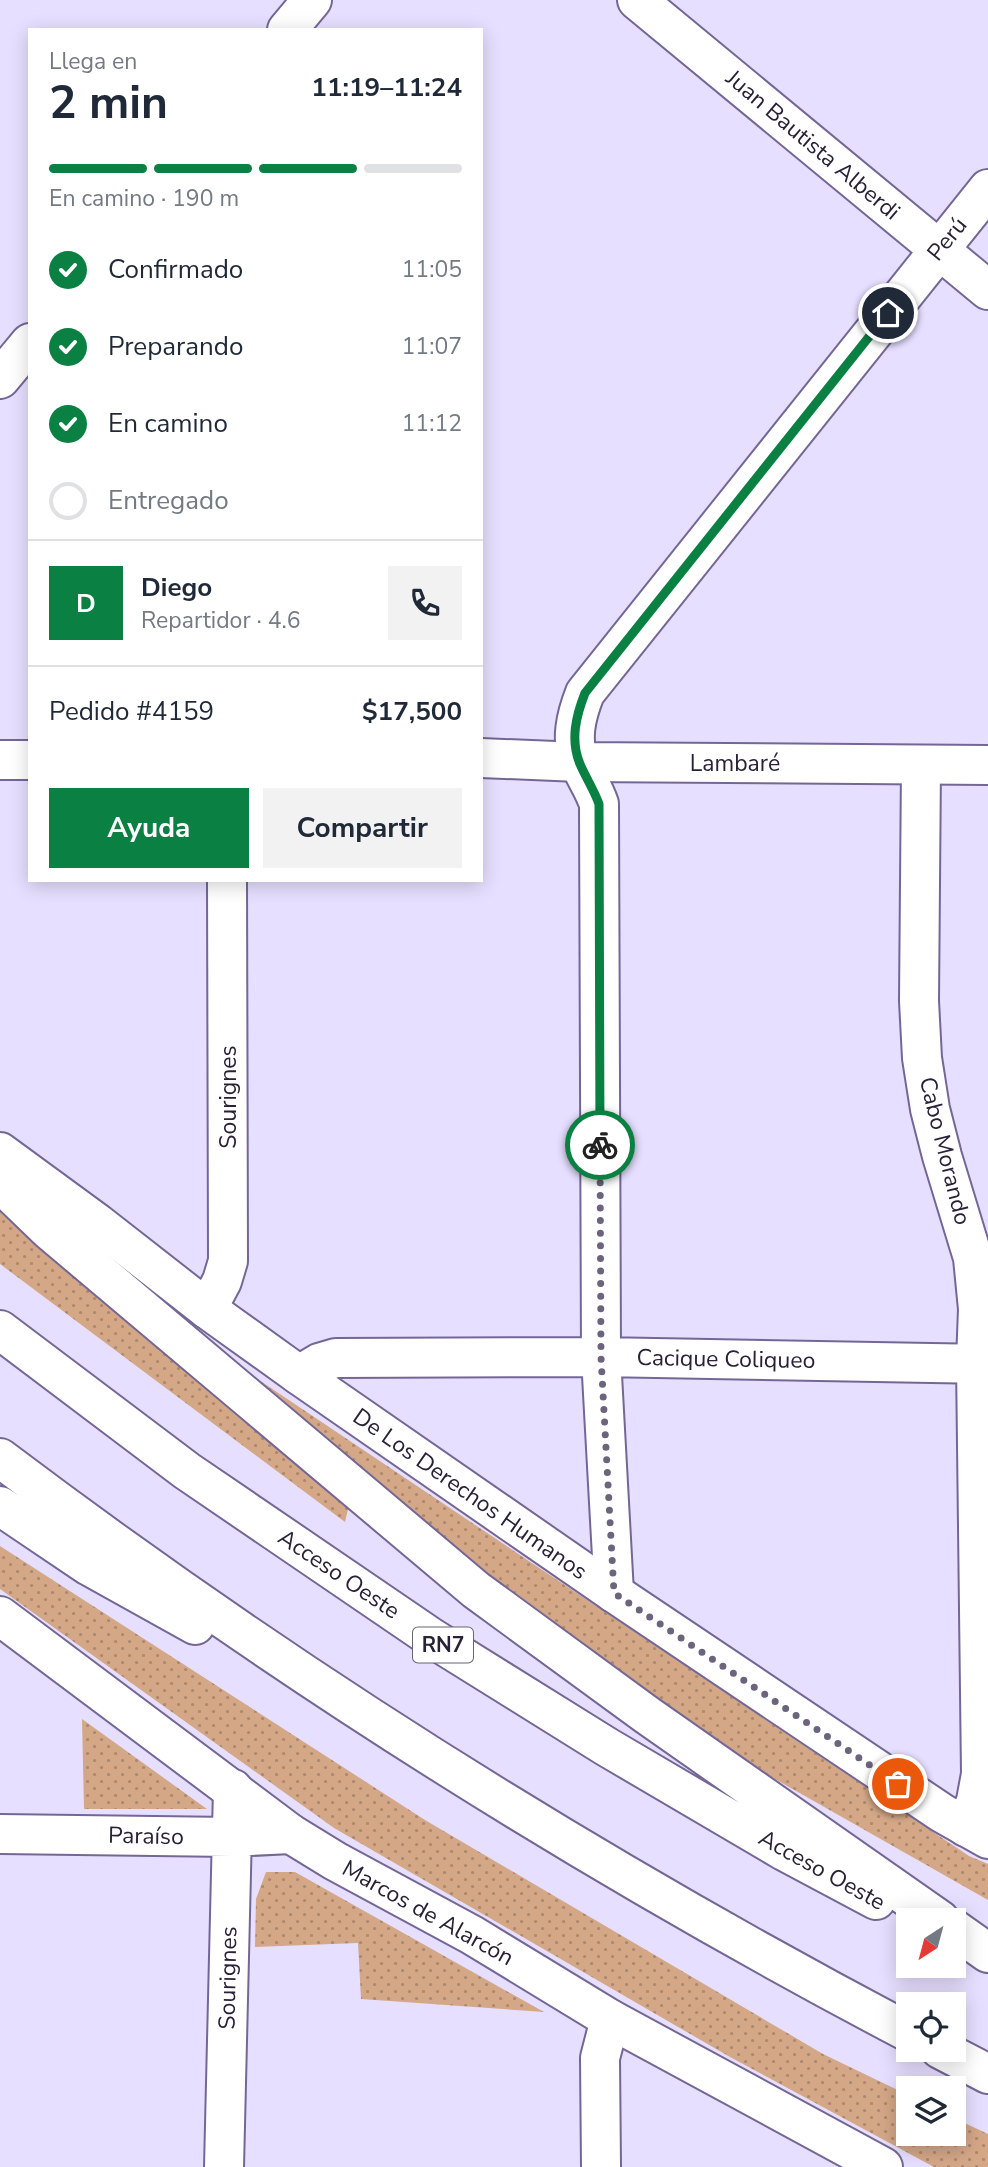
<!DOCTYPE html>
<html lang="es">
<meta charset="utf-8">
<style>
:root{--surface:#fff;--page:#f2f2f3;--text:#1f2937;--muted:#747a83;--line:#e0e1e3;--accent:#0b8043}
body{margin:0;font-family:"Nunito Sans",sans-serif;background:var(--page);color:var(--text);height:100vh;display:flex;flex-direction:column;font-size:26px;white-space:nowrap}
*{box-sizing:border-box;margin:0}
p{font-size:23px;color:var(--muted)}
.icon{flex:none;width:38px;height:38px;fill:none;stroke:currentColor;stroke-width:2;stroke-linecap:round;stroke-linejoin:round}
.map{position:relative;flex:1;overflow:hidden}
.drawer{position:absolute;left:28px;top:28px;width:455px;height:854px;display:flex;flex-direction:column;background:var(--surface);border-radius:0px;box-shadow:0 4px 18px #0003}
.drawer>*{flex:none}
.needle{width:46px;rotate:216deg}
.buttons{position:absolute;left:896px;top:1908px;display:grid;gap:14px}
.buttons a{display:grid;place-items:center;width:70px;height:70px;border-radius:0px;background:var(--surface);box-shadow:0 4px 18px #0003;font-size:35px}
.pin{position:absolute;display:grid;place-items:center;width:60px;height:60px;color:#fff;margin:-30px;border:4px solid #fff;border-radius:50%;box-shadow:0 2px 7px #0007}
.courier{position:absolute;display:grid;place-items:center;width:70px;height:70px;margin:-35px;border:5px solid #0b8043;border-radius:50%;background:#fff;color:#222;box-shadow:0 2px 9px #0007}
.headline em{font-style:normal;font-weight:700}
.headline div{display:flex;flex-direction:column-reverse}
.headline{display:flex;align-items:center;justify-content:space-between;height:119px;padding:0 21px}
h1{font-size:46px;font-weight:700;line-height:52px}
.bar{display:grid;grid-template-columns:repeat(4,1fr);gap:10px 7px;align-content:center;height:84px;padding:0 21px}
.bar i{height:9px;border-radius:5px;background:var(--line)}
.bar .current{background:var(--accent)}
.bar p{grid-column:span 4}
.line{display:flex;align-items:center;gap:18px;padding:0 21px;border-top:2px solid var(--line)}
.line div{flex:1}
.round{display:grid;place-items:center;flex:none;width:74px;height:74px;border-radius:0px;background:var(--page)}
ol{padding:0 21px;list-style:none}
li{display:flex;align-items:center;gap:21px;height:77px}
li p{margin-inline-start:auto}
li .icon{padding:7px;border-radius:50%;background:var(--accent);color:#fff;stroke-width:4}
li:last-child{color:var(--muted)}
li i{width:38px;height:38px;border:4px solid var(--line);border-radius:50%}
.cta{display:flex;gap:14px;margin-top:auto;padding:14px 21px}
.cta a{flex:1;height:80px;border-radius:0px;background:var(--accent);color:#fff;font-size:28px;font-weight:700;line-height:80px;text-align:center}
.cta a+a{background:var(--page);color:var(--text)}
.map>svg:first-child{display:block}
.grass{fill:url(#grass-dots)}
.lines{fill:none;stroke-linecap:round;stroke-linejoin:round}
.street-casing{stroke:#746796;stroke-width:42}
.secondary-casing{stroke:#746796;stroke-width:42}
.highway-casing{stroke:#746796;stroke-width:42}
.street{stroke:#fff;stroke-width:38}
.secondary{stroke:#fff;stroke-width:38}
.highway{stroke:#fff;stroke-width:38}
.done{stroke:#6b647c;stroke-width:7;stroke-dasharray:0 12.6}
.route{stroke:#0b8043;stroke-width:9}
.labels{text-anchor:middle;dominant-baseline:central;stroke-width:5;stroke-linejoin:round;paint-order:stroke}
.shield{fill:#fff;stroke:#686472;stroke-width:2}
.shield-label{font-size:21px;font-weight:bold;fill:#282236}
.street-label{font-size:23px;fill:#282236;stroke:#fff}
</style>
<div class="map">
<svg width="988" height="2167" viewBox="0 0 988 2167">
<defs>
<pattern id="grass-dots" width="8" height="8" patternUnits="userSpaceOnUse" patternTransform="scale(1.75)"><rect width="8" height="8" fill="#d4a787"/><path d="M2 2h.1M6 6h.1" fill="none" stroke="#ac886f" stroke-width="1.8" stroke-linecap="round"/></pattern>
</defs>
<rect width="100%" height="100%" fill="#e7dfff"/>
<path class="grass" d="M0,1204L348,1509L345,1522L0,1264Z
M259,1380L969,1856L988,1864V1900L738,1758L496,1587Z
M0,1546L425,1820L823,2054L908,2095V2133H954V2118L988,2134V2167H934L730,2057L334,1828L0,1589Z
M82,1719L207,1809H84Z
M266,1872H295L544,2012L361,1999L358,1943L255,1947L256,1899Z"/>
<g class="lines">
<g class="street-casing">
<path id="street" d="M637,0L988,290
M287,30L312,0
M0,379L30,343
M921,765L919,1001L922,1058L930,1109L942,1156L973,1258L978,1309L976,1362L981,1774L976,1801L966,1827
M207,1309L222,1281L228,1261L227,880
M299,1375L319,1363L336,1358L601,1357L988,1364
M614,1593L601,1357L599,804C594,789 586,778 580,764C570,740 576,716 585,693L988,189
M0,1834L231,1837L291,1834
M224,2167L233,1789
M601,2167L600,2058L610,2019"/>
</g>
<g class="secondary-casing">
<path id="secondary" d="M481,758L579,762L988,765
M0,760H30
M0,1152L97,1223L207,1309L299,1375L614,1593L942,1813L988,1839
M0,1616L291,1834L335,1861L472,1935L610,2019L883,2167"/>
</g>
<g class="highway-casing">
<path id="highway" d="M0,1183L50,1231L476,1590L647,1715L940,1920
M0,1330L187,1471L432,1638L607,1747L784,1851L876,1900
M0,1458C286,1674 591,1865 908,2032
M0,1506L89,1566L195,1625
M954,1929L988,1953
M940,2049L988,2074"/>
</g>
<use href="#street" class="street"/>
<use href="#secondary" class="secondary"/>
<use href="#highway" class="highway"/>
</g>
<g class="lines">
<path class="done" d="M600,1145L601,1357L614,1593L898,1784"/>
<path class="route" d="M600,1145L599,804C594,790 586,778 580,764C570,740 576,716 585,693L888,313"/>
</g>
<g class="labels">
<rect class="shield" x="413" y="1627.5" width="60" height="35" rx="5"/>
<g class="shield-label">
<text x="443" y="1645">RN7</text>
</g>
<g class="street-label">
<text transform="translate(813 145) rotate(40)">Juan Bautista Alberdi</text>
<text transform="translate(947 239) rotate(-51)">Perú</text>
<text x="735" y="763">Lambaré</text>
<text transform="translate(228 1097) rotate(-90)">Sourignes</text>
<text transform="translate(945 1151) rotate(76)">Cabo Morando</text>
<text transform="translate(726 1359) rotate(1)">Cacique Coliqueo</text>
<text transform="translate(470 1494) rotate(35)">De Los Derechos Humanos</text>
<text transform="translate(339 1574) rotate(34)">Acceso Oeste</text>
<text transform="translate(146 1836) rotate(1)">Paraíso</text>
<text transform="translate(822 1870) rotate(29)">Acceso Oeste</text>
<text transform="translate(428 1913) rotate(29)">Marcos de Alarcón</text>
<text transform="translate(228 1978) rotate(-89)">Sourignes</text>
</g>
</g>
</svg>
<div class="buttons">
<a><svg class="needle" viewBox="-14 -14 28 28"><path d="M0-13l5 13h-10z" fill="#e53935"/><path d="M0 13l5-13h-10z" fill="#747a83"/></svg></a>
<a><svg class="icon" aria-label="locate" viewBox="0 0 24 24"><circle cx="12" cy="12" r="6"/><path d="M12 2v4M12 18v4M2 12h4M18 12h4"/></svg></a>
<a><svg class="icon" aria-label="layers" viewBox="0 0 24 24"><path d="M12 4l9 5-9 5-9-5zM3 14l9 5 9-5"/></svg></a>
</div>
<div class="pin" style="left:898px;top:1784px;background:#ea580c"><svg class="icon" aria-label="bag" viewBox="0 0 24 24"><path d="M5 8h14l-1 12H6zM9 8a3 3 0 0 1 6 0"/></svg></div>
<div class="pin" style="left:888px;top:313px;background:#1f2937"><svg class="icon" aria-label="home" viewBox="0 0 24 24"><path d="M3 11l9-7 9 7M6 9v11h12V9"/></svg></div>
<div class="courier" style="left:600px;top:1145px"><svg class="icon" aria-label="bike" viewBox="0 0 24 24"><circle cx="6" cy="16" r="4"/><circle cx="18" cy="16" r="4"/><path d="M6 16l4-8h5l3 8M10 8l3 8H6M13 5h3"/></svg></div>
<section class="drawer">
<div class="headline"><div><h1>2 min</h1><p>Llega en</p></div><em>11:19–11:24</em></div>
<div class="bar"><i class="current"></i><i class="current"></i><i class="current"></i><i></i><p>En camino · 190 m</p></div>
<ol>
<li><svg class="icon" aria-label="check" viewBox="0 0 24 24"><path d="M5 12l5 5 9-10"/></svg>Confirmado<p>11:05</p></li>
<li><svg class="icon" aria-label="check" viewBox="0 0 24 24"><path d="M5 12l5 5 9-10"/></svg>Preparando<p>11:07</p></li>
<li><svg class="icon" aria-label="check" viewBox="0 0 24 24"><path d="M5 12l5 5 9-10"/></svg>En camino<p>11:12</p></li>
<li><i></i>Entregado</li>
</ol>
<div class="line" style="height:126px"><b class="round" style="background:var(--accent);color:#fff">D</b><div><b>Diego</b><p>Repartidor · 4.6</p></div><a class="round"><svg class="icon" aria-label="phone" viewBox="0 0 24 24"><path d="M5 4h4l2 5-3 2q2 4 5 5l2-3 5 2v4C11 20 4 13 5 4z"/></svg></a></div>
<div class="line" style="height:91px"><div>Pedido #4159</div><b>$17,500</b></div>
<div class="cta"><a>Ayuda</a><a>Compartir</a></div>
</section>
</div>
